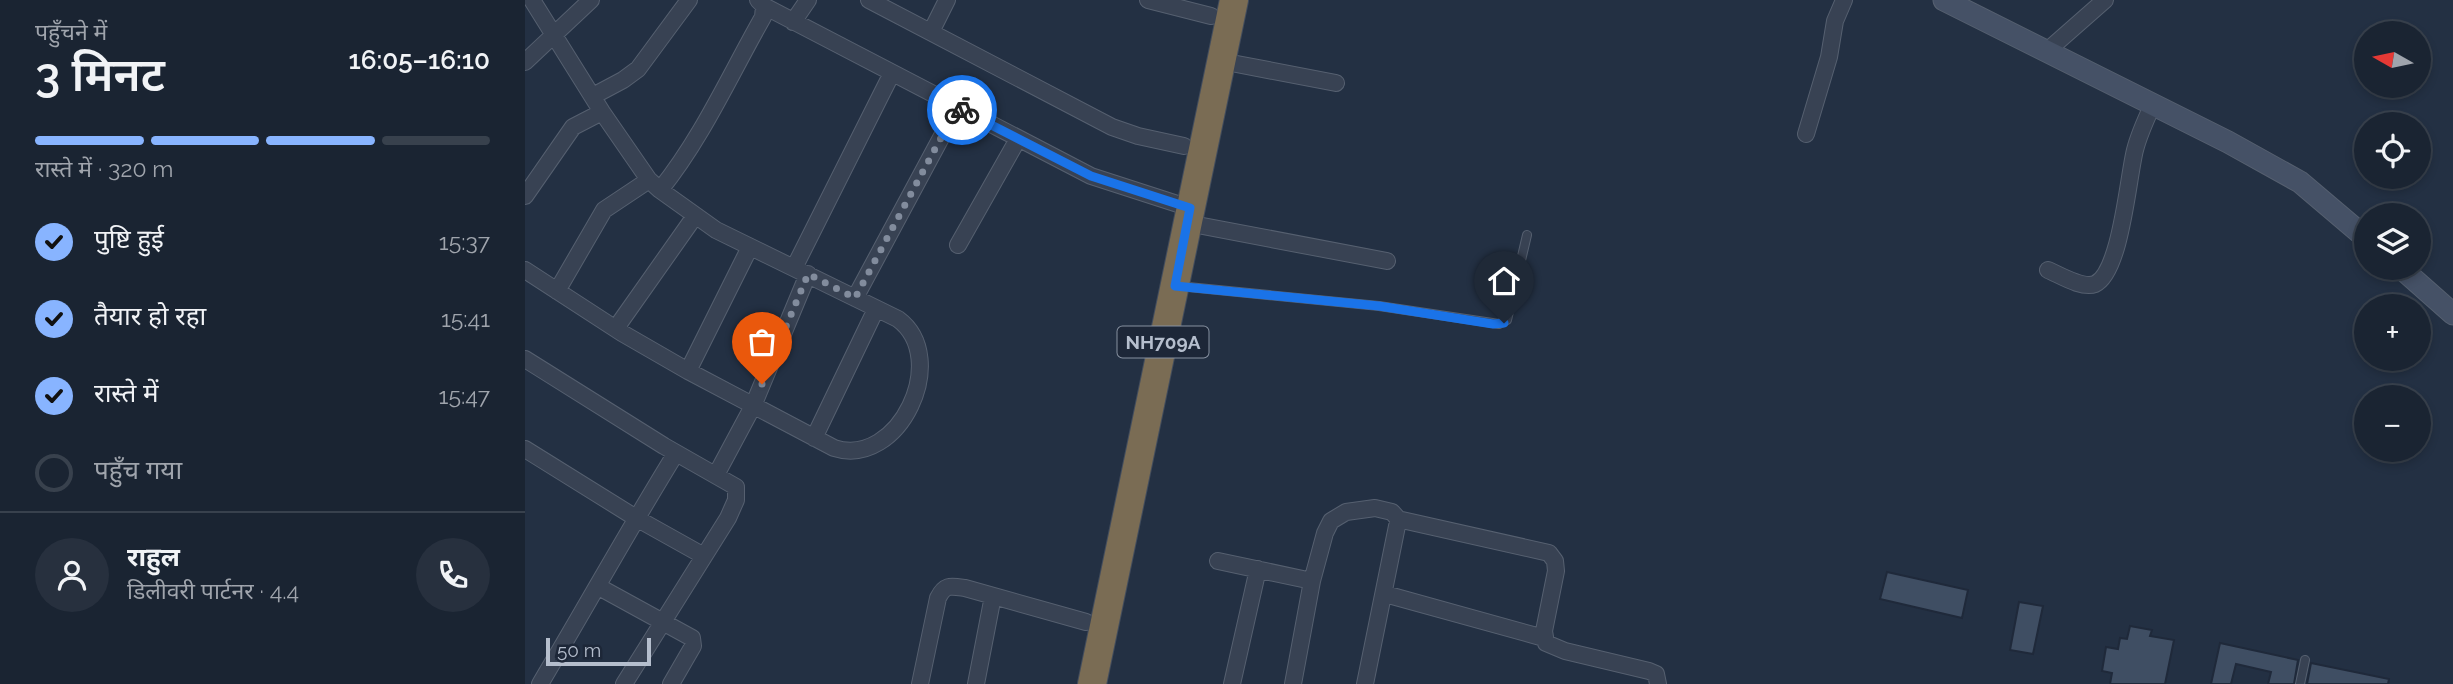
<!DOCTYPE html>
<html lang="hi">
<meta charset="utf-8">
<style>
:root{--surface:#1a2432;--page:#27303e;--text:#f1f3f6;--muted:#9fa4ac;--line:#38414d;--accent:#88b4ff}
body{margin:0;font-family:Raleway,"Noto Sans Devanagari",sans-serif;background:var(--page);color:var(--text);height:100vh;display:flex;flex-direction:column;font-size:26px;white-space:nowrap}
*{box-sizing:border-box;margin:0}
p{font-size:23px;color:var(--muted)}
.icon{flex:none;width:38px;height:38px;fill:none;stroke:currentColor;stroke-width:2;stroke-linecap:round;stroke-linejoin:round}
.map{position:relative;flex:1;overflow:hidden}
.details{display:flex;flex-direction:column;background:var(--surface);width:525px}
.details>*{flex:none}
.needle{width:46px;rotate:279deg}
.buttons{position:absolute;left:1829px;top:21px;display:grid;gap:14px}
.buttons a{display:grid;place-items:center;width:77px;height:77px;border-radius:50%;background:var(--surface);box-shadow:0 4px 10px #0003,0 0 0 2px var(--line);font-size:35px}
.scale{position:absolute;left:21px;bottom:18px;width:105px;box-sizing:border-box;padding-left:7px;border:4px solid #b5becd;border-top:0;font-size:19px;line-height:24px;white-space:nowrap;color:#b5becd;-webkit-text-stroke:5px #1d2738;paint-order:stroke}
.pin{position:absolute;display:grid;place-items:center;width:60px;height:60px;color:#fff;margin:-72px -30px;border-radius:50% 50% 50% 0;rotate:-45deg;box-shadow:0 0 7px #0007}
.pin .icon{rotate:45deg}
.courier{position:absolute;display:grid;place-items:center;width:70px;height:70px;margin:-35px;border:5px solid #1a73e8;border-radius:50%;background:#fff;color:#222;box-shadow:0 2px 9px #0007}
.headline em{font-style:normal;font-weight:600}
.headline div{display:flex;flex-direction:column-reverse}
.headline{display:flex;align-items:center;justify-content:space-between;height:119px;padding:0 35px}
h1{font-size:46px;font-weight:600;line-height:52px}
.bar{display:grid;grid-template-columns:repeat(4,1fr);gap:10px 7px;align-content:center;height:84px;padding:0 35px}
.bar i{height:9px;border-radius:5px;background:var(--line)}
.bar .selected{background:var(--accent)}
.bar p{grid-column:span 4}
.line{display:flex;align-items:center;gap:18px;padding:0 35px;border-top:2px solid var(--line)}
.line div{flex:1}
.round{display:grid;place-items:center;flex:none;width:74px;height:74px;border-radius:37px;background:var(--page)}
ol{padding:0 35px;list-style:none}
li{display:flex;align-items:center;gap:21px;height:77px}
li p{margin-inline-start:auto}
li .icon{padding:7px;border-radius:50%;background:var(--accent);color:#111;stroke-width:4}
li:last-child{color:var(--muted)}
li i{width:38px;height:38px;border:4px solid var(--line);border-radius:50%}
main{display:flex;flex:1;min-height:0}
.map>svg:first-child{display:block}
.building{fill:#3f4e63;stroke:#1f293a;stroke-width:2}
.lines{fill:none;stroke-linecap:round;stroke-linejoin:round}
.lane-casing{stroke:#566070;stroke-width:10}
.street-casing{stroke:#566070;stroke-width:18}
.secondary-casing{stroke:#566070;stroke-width:23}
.highway-casing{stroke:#434d5d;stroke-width:30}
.lane{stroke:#384253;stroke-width:8}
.street{stroke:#384253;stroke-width:16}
.secondary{stroke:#455166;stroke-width:21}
.highway{stroke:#7a6c54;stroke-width:28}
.done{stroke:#828c9d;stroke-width:7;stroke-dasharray:0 12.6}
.route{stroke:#1a73e8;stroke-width:9}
.labels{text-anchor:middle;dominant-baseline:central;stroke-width:5;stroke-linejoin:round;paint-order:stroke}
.shield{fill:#1d2738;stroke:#8791a0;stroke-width:2}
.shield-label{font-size:19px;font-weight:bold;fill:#b5becd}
</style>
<main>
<section class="details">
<div class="headline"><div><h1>3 मिनट</h1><p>पहुँचने में</p></div><em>16:05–16:10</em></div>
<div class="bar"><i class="selected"></i><i class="selected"></i><i class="selected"></i><i></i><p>रास्ते में · 320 m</p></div>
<ol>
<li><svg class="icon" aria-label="check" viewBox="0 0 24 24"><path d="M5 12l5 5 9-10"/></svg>पुष्टि हुई<p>15:37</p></li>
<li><svg class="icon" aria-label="check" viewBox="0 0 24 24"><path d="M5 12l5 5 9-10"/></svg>तैयार हो रहा<p>15:41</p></li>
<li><svg class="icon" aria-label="check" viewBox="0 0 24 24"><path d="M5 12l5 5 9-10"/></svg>रास्ते में<p>15:47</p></li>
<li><i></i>पहुँच गया</li>
</ol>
<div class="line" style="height:126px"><a class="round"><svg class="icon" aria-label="person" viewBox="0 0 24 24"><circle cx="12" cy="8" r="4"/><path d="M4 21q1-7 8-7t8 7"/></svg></a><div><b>राहुल</b><p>डिलीवरी पार्टनर · 4.4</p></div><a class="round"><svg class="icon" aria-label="phone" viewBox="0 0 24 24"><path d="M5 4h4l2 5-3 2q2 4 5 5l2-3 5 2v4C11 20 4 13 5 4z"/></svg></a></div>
</section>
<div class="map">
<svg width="1928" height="684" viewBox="0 0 1928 684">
<rect width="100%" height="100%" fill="#233043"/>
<path class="building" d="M1362,572L1443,590L1437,618L1355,599Z
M1494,602L1518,606L1508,654L1485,650Z
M1605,626L1627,630L1625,636L1649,640L1640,684H1585L1587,673L1577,671L1581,647L1593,649L1595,638L1602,639Z
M1695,643L1773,660L1769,684H1743L1746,672L1711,664L1706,684H1686Z
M1786,663L1864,679L1863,684H1782Z"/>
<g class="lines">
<g class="lane-casing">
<path id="lane" d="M653,286L854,306L974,324L982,320L1002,235
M1775,684L1780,660"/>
</g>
<g class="street-casing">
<path id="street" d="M7,0L77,112L124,180L135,190
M344,0L587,127L613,136L659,146
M623,0L686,16
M239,6L566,176L665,208
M268,22L283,0
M406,32L422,0
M1522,51L1580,0
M696,61L811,83
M0,62L66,0
M68,96L98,80L113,69L164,0
M1281,134L1304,57L1310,21L1319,0
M0,196L48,127L77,112
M662,223L862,261
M433,245L493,139
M269,268L367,73
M0,270L97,333L163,371L309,448C374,469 426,358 373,319L191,230L135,190C177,138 205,75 238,17L239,6L233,0
M1523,270C1535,275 1557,289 1570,284C1596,272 1603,177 1610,150C1614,134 1621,119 1628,104
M32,291L79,210L124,180
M330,298L432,108
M91,328L170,216
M0,359L139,446L211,487V500L203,518L99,684
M163,371L225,247
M289,438L351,309
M0,449L111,518L179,556
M191,475L228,406L283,274
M693,561L787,581
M74,587L167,638L168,646L146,684
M860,594L1019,638
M15,684C61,607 104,529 151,453
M395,684L413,598C420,584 426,586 440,588L561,622
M451,684L468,596
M707,684L733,569
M768,684L787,581L800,533L806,521L821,512L850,508L867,512L875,521
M840,684L872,526L877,520L1024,553L1030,561L1031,571L1019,631L1021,643L1040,651L1124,671L1131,674L1133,684"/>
</g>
<g class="secondary-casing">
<path id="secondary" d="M1419,0L1703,142L1775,182L1841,238
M1876,268L1928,314"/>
</g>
<g class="highway-casing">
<path id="highway" d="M567,684L709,0"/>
</g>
<use href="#lane" class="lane"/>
<use href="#street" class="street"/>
<use href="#secondary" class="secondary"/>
<use href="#highway" class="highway"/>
</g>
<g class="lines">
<path class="done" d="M237,384L283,274L330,298L432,108L437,110"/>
<path class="route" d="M437,110L566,176L665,208L650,286L854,306L968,324L979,323"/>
</g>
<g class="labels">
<rect class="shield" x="592.5" y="326.5" width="91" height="31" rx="5"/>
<g class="shield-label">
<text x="638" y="342">NH709A</text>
</g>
</g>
</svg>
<div class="buttons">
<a><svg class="needle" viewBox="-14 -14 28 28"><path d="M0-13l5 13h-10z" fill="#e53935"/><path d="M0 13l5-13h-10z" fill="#9fa4ac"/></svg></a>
<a><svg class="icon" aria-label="locate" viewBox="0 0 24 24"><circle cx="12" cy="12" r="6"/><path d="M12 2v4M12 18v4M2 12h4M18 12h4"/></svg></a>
<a><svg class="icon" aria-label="layers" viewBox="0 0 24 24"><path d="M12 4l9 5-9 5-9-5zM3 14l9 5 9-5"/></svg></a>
<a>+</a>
<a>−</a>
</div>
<div class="scale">50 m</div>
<div class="pin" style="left:237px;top:384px;background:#ea580c"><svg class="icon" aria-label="bag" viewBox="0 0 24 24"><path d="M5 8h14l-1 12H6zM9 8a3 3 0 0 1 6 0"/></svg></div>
<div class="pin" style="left:979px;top:323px;background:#1f2937"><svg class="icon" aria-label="home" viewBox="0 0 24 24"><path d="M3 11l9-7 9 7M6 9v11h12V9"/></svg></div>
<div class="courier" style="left:437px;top:110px"><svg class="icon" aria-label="bike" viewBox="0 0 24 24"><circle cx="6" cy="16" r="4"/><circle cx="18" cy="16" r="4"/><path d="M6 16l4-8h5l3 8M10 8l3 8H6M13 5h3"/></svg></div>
</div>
</main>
